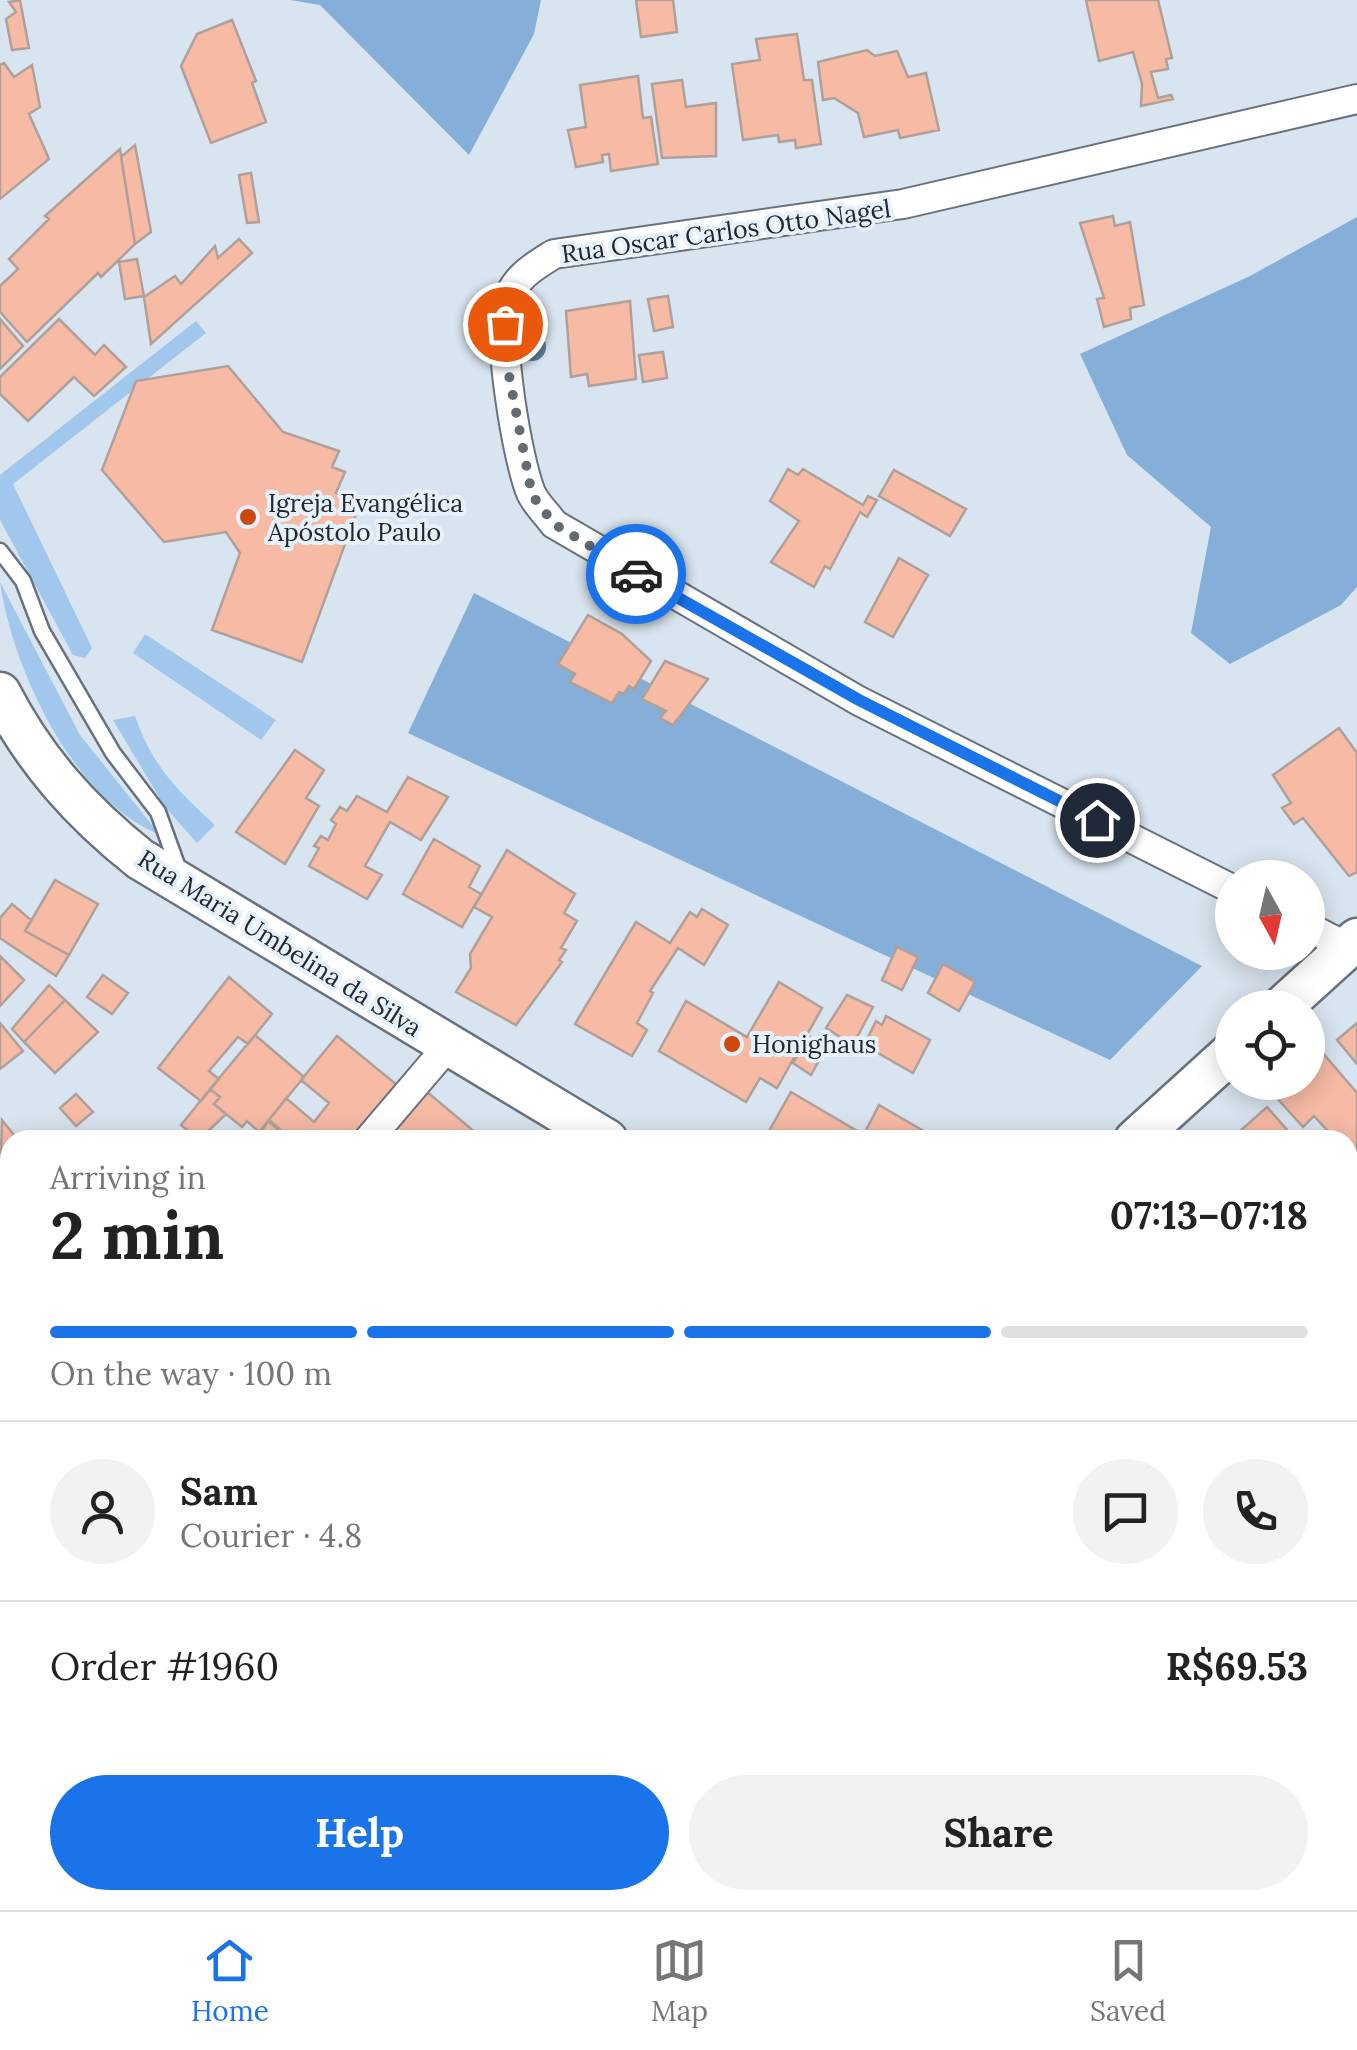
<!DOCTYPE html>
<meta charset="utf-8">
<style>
:root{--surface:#fff;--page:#f2f2f2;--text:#222;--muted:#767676;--line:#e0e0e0;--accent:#1a73e8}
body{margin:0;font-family:Lora,serif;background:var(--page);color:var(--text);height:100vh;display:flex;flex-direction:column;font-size:38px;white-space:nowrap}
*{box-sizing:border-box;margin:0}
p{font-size:32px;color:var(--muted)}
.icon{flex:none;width:55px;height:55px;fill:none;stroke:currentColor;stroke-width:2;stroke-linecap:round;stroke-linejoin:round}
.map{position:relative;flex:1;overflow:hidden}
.details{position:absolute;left:0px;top:1130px;width:1358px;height:780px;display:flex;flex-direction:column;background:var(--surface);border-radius:30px 30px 0 0;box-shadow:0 5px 25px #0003}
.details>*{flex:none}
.needle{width:65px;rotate:172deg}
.fabs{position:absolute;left:1215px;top:860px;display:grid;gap:20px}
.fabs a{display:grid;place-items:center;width:110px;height:110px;border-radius:50%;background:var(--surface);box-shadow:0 5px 25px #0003;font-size:50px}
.pin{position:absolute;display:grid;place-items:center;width:85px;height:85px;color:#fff;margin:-42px;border:5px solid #fff;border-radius:50%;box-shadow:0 2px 10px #0007}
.courier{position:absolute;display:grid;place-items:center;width:100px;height:100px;margin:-50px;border:8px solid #1a73e8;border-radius:50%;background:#fff;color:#222;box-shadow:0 2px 12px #0007}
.headline em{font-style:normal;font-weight:700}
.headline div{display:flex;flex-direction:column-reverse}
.headline{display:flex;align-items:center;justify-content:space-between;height:170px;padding:0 50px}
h1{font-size:65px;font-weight:700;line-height:75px}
.bar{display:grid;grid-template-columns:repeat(4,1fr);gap:15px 10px;align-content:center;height:120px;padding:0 50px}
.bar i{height:12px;border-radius:8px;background:var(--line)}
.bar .on{background:var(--accent)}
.bar p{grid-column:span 4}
.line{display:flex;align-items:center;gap:25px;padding:0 50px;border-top:2px solid var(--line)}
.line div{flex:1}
.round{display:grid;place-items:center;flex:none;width:105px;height:105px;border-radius:52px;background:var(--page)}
.action{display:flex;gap:20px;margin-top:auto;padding:20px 50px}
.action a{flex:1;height:115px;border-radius:60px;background:var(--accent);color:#fff;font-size:40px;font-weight:700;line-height:115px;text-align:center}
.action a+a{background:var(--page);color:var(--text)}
.tab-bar{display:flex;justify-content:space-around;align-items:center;height:140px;border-top:2px solid var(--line);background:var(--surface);font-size:28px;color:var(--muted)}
.tab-bar a{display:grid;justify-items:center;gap:5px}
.tab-bar .on{color:var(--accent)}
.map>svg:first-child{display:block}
.green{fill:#a2c7ec}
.forest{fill:#85aed9}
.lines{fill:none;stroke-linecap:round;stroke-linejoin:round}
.river{stroke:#7ea7d1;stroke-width:65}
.building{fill:#f6baa5;stroke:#afa09a;stroke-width:2.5}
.service-casing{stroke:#68727d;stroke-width:19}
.minor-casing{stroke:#68727d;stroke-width:32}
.secondary-casing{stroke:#68727d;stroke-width:45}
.service{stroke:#fff;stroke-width:14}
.minor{stroke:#fff;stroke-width:28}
.secondary{stroke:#fff;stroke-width:40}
.tree{fill:#61819b}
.done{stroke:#636a70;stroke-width:10;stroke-dasharray:0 18}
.route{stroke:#1a73e8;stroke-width:12}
.poi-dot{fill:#ce480c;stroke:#e5f1fd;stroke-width:4}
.labels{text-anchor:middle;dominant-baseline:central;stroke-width:8;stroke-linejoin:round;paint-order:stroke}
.street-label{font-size:25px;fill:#24282c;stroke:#e5f1fd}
.poi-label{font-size:25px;fill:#24282c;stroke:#e5f1fd;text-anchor:start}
</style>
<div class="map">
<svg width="1357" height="1910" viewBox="0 0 1357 1910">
<rect width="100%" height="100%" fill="#d8e4ef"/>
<path class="green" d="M196,321L206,333L13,484L92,648L85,658L73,655L0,520V475Z
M0,582L80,735L160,835C73,799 13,671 0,582Z
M145,634L276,720L261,740L133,653Z
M135,716C153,767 176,789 215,825L197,843L165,807L113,720Z"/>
<path class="forest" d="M290,0H541L534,34L469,155L320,5Z
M1357,217V587L1341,605L1230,664L1191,633L1211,527L1127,455L1080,354L1250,276Z
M474,593L1202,966L1110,1060L408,733Z"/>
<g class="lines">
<path class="river" d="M1348,1239L1357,1232
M804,1910L809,1900"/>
</g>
<path class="building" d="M20,0L29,48L12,50L6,19L16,12L9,2Z
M636,0H673L677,32L641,37Z
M1086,0H1158L1172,58L1166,59L1168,69L1151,72L1158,98L1171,95L1173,99L1141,106L1142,84L1133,52L1099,61Z
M232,20L256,81L252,83L266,122L211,143L181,66L197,34Z
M797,34L804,80H812L821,144L796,148L795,140L779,142L778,135L743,140L732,64L760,60L756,39Z
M867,50L875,56L897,51L908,77L926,73L939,130L900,138L898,130L864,137L858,113L834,98L823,100L818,62Z
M4,63L14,77L32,65L40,107L29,114L49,159L0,199V65Z
M638,76L643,118L651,117L658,164L611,171L609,154L602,155L603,162L576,167L568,130L586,127L580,85Z
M682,80L686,107L716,103V156L662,158L652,84Z
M135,145L151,232L135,244L121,157Z
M120,149L135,244L101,277L98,273L27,342L0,312V286L18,269L9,259L49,219L45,216Z
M251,173L259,222L247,223L239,175Z
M1113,216L1115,226L1130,222L1144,305L1130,308L1131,319L1104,327L1097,299L1104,298L1080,223Z
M239,239L252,253L151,344L144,297L175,276L181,284L215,246L218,258Z
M137,259L144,296L125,299L119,262Z
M668,296L673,327L654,331L648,299Z
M630,301L636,379L589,386L587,374L571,377L566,311Z
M0,319L23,346L0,369Z
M59,319L95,355L104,345L126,367L94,396L74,377L28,421L0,394V377Z
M663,352L667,378L643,382L639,355Z
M228,366L283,432L339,451L332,467L345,472L336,493L360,503L302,662L212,630L240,553L226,532L164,542L102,470L136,381Z
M788,469L798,475L803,469L863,505L868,496L877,500L867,517L860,512L830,569L825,566L814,587L771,562L799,521L770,501Z
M894,470L966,509L950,536L879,496Z
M899,558L928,575L893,637L865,622Z
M588,615L622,634L651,661L634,689L629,686L624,694L619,692L612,703L570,682L575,674L558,664Z
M665,661L708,679L673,725L660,718L666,711L642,699Z
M1339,728L1357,753V872L1349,876L1303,818L1294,824L1282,808L1291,803L1273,775Z
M295,750L324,770L306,798L319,806L285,864L236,832Z
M408,777L448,797L421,840L390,822L365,866L382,875L367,899L309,866L319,848L314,846L321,836L328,840L336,824L331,820L340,807L347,811L357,796L387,812Z
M434,839L480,866L469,887L481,894L462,927L403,894Z
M507,850L575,894L564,913L577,921L561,948L566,950L559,960L562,962L516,1025L456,992L471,968L470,954L492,917L474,907Z
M55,880L98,904L69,955L25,931Z
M12,904L31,920L25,931L69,955L56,976L0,938V918Z
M702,909L728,925L704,965L678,948L650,991L653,993L637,1023L647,1030L632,1056L575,1024L636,922L670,943L690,912L697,917Z
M897,947L918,957L902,990L882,980Z
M0,956L24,980L0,1006Z
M943,964L975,982L959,1011L928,993Z
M103,975L128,993L112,1014L87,997Z
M229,977L272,1014L248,1044L238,1037L209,1071L219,1079L201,1101L158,1068Z
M779,982L822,1008L777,1088L760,1078L746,1102L659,1051L686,1001L747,1037Z
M49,985L65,1000L24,1042L12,1029Z
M847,995L873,1007L853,1045L826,1028Z
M65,1000L98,1032L55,1073L24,1042Z
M886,1016L930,1040L913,1073L864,1045L876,1021L882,1025Z
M0,1023L23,1051L0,1069Z
M1357,1023V1064L1337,1040Z
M255,1035L304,1077L259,1132L247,1121L242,1127L226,1114L214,1104L220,1097L210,1089Z
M337,1036L397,1085L360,1140H292L269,1120L286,1098L314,1122L329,1103L301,1080Z
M809,1036L827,1046L811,1075L793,1063Z
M1322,1052L1357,1093V1188L1348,1196V1140H1336L1314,1116L1303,1127L1276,1097L1287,1082H1308V1065Z
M210,1089L220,1097L214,1104L226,1114L199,1140L181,1125Z
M426,1091L482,1138L480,1140H387Z
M791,1092L864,1135L861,1140H764Z
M76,1094L93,1112L76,1126L60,1108Z
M879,1105L939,1140H861Z
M1267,1107L1296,1140H1230Z
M2,1120L18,1140H10V1180L0,1188Z
M268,1121L291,1140H256Z
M10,1183V1228L0,1215V1191Z
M1348,1349L1357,1354L1356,1395L1348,1390Z
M6,1394L10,1478L0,1483V1397Z
M1357,1404V1527L1348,1521V1420Z
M10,1478V1578L0,1586V1483Z
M10,1578V1615L0,1623V1586Z
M10,1646V1683L0,1691V1655Z
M10,1683V1719L0,1706V1691Z
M1348,1689H1357V1760L1348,1767Z
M0,1741L10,1775V1810L0,1813Z
M1348,1784L1357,1790V1812L1348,1828Z
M10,1810V1900H72L77,1910H0V1813Z
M1348,1876L1357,1882V1898L1350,1910H1327L1317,1900H1348Z
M78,1900H158L147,1910H83Z
M380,1900H442L452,1910H370Z
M498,1900H534L525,1910H508Z
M585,1900H628L622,1910H601Z
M723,1900H746L761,1908L716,1910Z
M870,1900H920L937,1910H877L867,1905Z
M961,1900H989L1007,1910H955Z
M1012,1900H1070L1064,1910H1029Z"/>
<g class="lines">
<g class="service-casing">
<path id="service" d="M0,551L23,581L42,631L113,753L158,812L181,876
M647,1910L651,1900"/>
</g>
<g class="minor-casing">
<path id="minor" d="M1232,889L859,701L554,524C547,514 536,504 531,493C517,459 497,336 507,302C515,277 533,267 554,254L903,204L1357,99
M1308,927L1347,947
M368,1140L448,1046
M1348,1570L1357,1576
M1136,1910L1142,1900"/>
</g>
<g class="secondary-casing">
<path id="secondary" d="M0,693C35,761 81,812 140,859L607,1140
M1281,1008L1357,939
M1135,1140L1232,1052
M0,1331L10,1344
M262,1910L273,1900"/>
</g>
<use href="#service" class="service"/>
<use href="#minor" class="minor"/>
<use href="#secondary" class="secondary"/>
</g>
<circle class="tree" cx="532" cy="347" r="14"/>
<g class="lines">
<path class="done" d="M505,324L503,344L532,495L554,524L636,574"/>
<path class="route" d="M636,574L859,700L1097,820"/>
</g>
<g class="poi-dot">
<circle cx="248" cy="517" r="10"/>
<circle cx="732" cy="1044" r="10"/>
</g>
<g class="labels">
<g class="street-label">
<text transform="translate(726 231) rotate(-8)">Rua Oscar Carlos Otto Nagel</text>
<text transform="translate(280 943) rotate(32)">Rua Maria Umbelina da Silva</text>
</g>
<g class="poi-label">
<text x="268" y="503">Igreja Evangélica<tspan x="268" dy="29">Apóstolo Paulo</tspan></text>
<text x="752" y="1044">Honighaus</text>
</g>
</g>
</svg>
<div class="fabs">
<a><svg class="needle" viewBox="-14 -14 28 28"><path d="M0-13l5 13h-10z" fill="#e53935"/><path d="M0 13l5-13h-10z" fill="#767676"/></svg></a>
<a><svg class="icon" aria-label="locate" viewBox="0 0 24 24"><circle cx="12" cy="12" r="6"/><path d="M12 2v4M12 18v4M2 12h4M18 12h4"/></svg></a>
</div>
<div class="pin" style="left:505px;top:324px;background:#ea580c"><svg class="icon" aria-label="bag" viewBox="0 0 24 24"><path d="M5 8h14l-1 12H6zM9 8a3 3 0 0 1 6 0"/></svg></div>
<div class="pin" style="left:1097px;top:820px;background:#1f2937"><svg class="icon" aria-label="home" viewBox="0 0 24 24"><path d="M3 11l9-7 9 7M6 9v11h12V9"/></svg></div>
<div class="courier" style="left:636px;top:574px"><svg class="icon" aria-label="car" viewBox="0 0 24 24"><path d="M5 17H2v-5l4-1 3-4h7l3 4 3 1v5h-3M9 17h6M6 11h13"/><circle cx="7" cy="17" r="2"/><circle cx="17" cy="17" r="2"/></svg></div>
<section class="details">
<div class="headline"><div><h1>2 min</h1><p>Arriving in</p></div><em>07:13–07:18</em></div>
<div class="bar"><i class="on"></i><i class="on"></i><i class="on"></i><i></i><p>On the way · 100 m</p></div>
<div class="line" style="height:180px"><a class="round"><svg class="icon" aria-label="person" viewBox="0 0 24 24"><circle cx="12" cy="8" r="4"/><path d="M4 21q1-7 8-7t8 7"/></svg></a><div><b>Sam</b><p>Courier · 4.8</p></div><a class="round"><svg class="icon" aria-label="chat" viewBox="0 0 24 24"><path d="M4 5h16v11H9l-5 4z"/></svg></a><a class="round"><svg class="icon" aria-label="phone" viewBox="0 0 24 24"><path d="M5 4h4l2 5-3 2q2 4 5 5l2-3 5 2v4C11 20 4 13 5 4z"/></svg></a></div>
<div class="line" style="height:130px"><div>Order #1960</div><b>R$69.53</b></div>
<div class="action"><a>Help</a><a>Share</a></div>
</section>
</div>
<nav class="tab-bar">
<a class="on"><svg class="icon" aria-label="home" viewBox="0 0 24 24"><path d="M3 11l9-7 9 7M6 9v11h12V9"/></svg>Home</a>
<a><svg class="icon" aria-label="map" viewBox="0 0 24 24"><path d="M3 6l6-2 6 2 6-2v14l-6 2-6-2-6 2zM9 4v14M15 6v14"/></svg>Map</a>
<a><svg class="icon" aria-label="saved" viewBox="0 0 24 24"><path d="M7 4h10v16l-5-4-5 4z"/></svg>Saved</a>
</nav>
